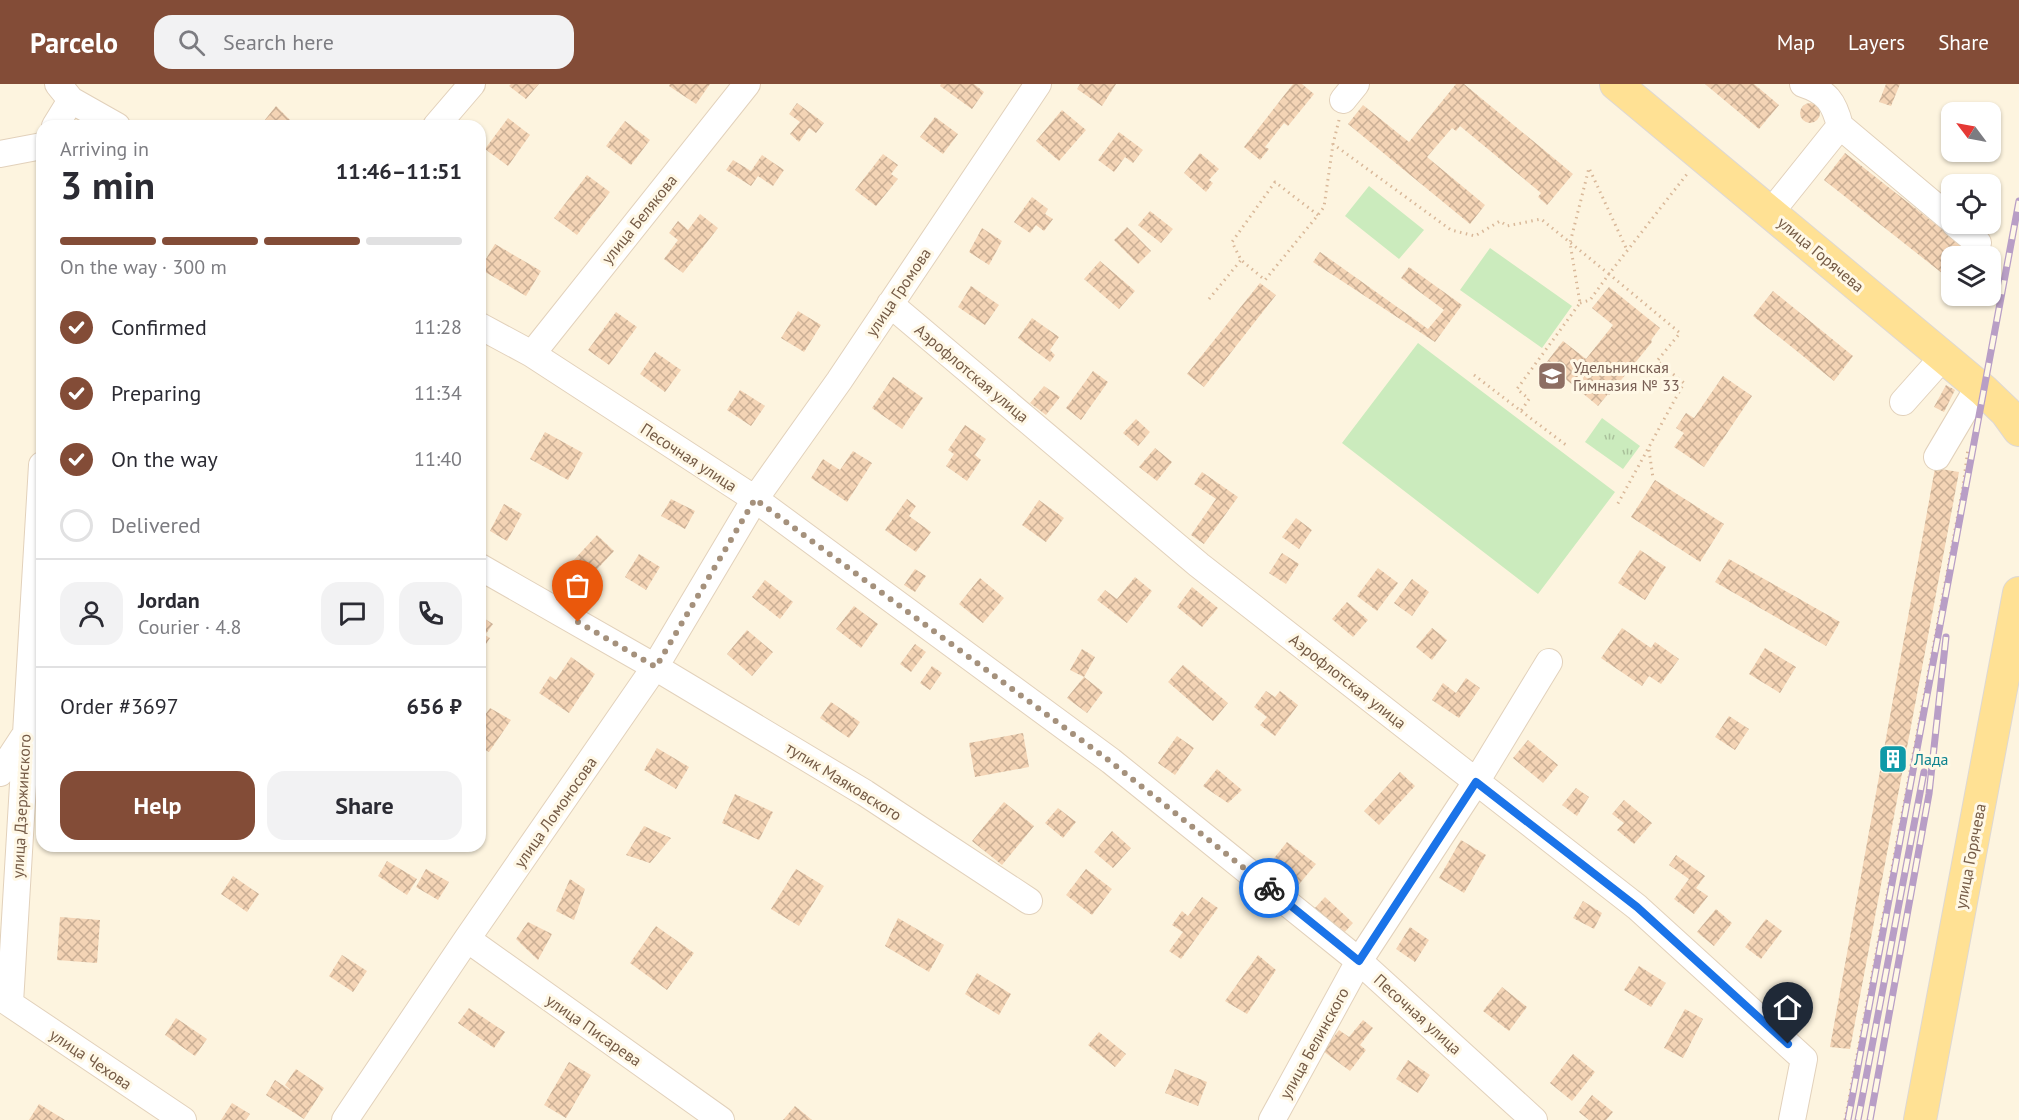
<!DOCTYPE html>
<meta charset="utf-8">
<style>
:root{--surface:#fff;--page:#f2f2f3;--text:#2b2b33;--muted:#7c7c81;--line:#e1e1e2;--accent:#834c37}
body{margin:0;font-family:"PT Sans",sans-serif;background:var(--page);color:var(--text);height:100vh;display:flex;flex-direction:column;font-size:22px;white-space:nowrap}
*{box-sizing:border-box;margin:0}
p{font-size:20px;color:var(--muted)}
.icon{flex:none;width:33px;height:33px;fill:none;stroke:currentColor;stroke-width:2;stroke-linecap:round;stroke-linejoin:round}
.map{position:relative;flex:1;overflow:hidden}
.panel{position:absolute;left:36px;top:36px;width:450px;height:732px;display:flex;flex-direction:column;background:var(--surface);border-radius:18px;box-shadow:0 2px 4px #0004}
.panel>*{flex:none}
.needle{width:39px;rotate:302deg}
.fabs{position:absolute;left:1941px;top:18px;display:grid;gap:12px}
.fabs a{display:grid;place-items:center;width:60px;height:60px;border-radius:12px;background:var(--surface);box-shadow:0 2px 4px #0004;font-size:30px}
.pin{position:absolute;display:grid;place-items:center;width:51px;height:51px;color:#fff;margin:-62px -26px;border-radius:50% 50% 50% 0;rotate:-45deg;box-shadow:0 0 6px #0007}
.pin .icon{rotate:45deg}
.courier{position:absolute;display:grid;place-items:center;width:60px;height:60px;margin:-30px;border:4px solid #1a73e8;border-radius:50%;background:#fff;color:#222;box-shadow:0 2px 8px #0007}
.summary em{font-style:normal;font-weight:700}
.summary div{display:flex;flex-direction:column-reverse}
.summary{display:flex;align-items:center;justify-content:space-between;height:102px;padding:0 24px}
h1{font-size:39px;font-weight:700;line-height:45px}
.bar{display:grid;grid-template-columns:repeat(4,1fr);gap:9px 6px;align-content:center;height:72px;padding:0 24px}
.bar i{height:8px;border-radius:4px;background:var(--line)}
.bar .on{background:var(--accent)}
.bar p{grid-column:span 4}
.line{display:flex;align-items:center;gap:15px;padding:0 24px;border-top:2px solid var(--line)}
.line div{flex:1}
.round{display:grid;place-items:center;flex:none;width:63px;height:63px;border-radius:18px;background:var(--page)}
ol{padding:0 24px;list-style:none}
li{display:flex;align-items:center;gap:18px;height:66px}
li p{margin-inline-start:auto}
li .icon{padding:6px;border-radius:50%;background:var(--accent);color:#fff;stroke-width:4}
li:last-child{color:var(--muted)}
li i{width:33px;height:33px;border:3px solid var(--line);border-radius:50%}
.action{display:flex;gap:12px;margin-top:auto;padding:12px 24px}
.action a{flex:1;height:69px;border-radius:18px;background:var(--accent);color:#fff;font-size:24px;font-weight:700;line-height:69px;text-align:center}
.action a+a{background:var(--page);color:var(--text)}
header{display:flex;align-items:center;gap:36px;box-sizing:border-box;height:84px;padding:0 30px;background:var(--accent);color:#fff}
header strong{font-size:28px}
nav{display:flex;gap:33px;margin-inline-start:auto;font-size:21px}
.search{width:420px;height:54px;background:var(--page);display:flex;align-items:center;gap:15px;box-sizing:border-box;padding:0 21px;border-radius:18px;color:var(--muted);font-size:22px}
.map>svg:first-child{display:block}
.grass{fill:#cbebbd}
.park{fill:url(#park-tufts)}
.building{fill:url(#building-cross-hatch)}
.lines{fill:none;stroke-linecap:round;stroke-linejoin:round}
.minor-casing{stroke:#e2d1bb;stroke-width:28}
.major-casing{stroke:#ded8d3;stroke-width:34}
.path{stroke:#d9b899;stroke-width:3;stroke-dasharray:1.5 4.5;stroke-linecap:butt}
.minor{stroke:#fff;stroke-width:26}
.major{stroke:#ffe194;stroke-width:32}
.rail-casing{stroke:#b89ec6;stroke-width:7}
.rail{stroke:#fff8e6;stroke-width:4.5;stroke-dasharray:14;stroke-linecap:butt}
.done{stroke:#a5917c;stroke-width:6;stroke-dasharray:0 10.8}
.route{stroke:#1a73e8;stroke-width:8}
.labels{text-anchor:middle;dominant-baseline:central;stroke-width:6;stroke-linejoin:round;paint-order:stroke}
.street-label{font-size:16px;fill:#755b46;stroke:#fff8e6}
.education-label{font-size:16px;fill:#785e54;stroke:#fff8e6;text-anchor:start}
.culture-label{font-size:16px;fill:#0d838f;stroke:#fff8e6;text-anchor:start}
</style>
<header>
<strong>Parcelo</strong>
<div class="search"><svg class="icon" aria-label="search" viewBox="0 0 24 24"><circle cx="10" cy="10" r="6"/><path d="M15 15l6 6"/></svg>Search here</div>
<nav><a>Map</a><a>Layers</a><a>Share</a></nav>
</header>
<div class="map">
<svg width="2019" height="1036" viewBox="0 0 2019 1036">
<defs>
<pattern id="park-tufts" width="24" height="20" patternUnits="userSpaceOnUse" patternTransform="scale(1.5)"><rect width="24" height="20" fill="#cbebbd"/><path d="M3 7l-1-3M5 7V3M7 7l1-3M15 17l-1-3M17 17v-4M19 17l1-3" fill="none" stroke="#a9c19b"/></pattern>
<pattern id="building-cross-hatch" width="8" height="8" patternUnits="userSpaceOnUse" patternTransform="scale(1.5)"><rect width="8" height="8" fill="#f4d4b5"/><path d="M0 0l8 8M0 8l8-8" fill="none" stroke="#caaf95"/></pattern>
</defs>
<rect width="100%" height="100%" fill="#fdf4df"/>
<path class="grass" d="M1369,102L1424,146L1399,175L1345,132Z
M1490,164L1572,222L1542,264L1460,206Z
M1418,259L1615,408L1538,510L1342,359Z"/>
<path class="park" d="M1602,334L1640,362L1623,385L1585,358Z"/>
<path class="building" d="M511,0H539L526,15L509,2Z
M670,0H710L696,20L669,2Z
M941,0H974L984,8L972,25L940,2Z
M1080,0H1116L1102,22L1077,5Z
M1293,0H1302L1314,10L1288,42L1284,39L1265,63L1269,65L1260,76L1244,63Z
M1456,0H1464L1573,90L1547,121L1538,113L1541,109L1460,42L1456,47L1452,44L1427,73L1485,121L1470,140L1348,40L1363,21L1409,58Z
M1705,0H1754L1779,21L1759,45Z
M1886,0H1900L1891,22L1879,18Z
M1800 29a10 10 0 1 1 20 0a10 10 0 1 1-20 0Z
M797,19L824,39L816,49L809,44L799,58L790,50L800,38L789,30Z
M276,22L294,40L292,42H260Z
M1062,26L1086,46L1059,77L1036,57Z
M935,33L958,50L943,70L920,53Z
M508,34L530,51L508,82L485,65Z
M625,37L650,56L631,81L606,62Z
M1119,48L1143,66L1133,79L1125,73L1114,88L1098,76Z
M1200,69L1219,85L1209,96L1213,99L1206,108L1184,89Z
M1845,69L1976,172H1952V197L1824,96Z
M883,70L898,81L891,90L898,95L876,122L855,106Z
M762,71L784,86L773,102L758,92L751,102L726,86L733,76L751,87Z
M587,91L610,108L577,151L554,134Z
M1032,113L1048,125L1045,130L1053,135L1044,147L1036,141L1030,149L1014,138Z
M1150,127L1173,145L1161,159L1138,141Z
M700,130L718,144L683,189L664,175L678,156L669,149L678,137L688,146Z
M1127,143L1151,167L1138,180L1114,156Z
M982,144L1002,157L989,181L969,168Z
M495,160L541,187L526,212L480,185Z
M1320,168L1428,245L1444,226L1401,194L1409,183L1462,221L1435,258L1313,178Z
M1100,177L1135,207L1119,225L1084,195Z
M1260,199L1276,211L1204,303L1187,290Z
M971,202L999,221L985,241L958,223Z
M1609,203L1660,244L1651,256L1652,258L1609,311L1608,310L1598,322L1546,279L1563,257L1586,275L1613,241L1592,224Z
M1773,207L1853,272L1834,297L1753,232Z
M798,227L821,241L804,268L781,254Z
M616,228L637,243L609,281L588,266Z
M1032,234L1059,253L1050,266L1055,271L1050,278L1018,254Z
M655,268L681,286L665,308L640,290Z
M1093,287L1108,298L1081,336L1066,324Z
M1723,292L1752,312L1704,383L1674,363L1684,349L1676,344L1686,329L1694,334Z
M893,293L923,314L902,345L872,324Z
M1946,301L1955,306L1944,328L1934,323Z
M1044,302L1060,313L1046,331L1030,319Z
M740,306L765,322L751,342L727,326Z
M1136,335L1150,348L1138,362L1123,349Z
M965,341L986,355L975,371L981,376L967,397L946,382L954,370L948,366Z
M545,348L583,369L568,396L530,375Z
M1155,364L1172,378L1157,397L1139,383Z
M853,367L872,379L847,418L811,394L823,375L840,386Z
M1935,384L1959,388L1850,965L1830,963Z
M1202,388L1238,413L1204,460L1191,451L1216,415L1194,400Z
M1655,396L1724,440L1700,478L1631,433Z
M671,415L695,427L685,445L661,432Z
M907,415L916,422L909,432L931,448L916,468L885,446Z
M1039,416L1064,434L1046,458L1022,441Z
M504,420L522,430L507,457L490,447Z
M1296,434L1312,446L1299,465L1282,453Z
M597,451L614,467L574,510L557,494Z
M1640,466L1666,483L1645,516L1618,499Z
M1282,469L1299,480L1286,500L1269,489Z
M639,470L660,483L646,506L625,493Z
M1729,475L1840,538L1826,562L1715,498Z
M1378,484L1398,499L1377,527L1357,512Z
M915,485L926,492L915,508L904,501Z
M1135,493L1152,507L1127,539L1097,516L1105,506L1117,515Z
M980,494L1004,514L983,539L959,520Z
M1412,495L1429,508L1412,532L1394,519Z
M765,496L793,518L780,535L752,513Z
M1192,503L1218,524L1202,543L1177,523Z
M1347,518L1368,536L1353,553L1332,535Z
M854,522L878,540L861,564L836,545Z
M482,533L493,540L485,551L490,554L480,569V536Z
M1432,544L1447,556L1432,576L1416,563Z
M1622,544L1651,564L1655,558L1679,575L1661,600L1649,592L1642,602L1601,574Z
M747,546L773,568L752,592L727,570Z
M915,560L926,568L911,588L900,580Z
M1765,564L1796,583L1780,609L1749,590Z
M1082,565L1095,573L1084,593L1070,586Z
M571,573L595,590L569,629L539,609L550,592L556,596Z
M1183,581L1228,619L1213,637L1168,598Z
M932,582L942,589L930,606L920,599Z
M1084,593L1103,608L1087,629L1067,614Z
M1466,594L1480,604L1459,634L1432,616L1443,599L1456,609Z
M1266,607L1275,613L1280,607L1298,621L1275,652L1260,641L1267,633L1254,623Z
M831,618L860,638L849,654L820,634Z
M490,624L511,636L489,668L480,663V638Z
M1729,632L1749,645L1735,666L1715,653Z
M1023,649L1029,683L975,693L969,659Z
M1177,652L1194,664L1175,691L1158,679Z
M1528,656L1558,681L1543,699L1513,674Z
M657,664L689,683L676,705L644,686Z
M1217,685L1242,706L1228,719L1203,702Z
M1400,688L1415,702L1379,741L1364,727Z
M1576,704L1589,713L1577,732L1562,721Z
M735,710L773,728L759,756L722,739Z
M1624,716L1652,739L1634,760L1617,746L1624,739L1612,730Z
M1004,718L1034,742L1002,781L972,757Z
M1058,724L1076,738L1063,754L1045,739Z
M644,742L671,754L650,779L626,771Z
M1112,747L1131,764L1113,784L1094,768Z
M1461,756L1486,771L1464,809L1439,794Z
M1287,758L1316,780L1295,805L1267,783Z
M1676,771L1705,792L1696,804L1708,812L1694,830L1674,815L1689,795L1669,781Z
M387,777L417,795L407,811L378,792Z
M426,785L449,798L438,816L416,803Z
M796,785L824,802L799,842L771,825Z
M1086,785L1112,805L1092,831L1066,811Z
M233,792L259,810L247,828L221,810Z
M570,795L585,805L574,836L556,827Z
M1202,813L1218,824L1181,875L1169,867L1183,848L1172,841L1182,827L1188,832Z
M1325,813L1353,839L1342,851L1314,825Z
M1583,817L1602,829L1594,845L1573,834Z
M1716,825L1732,839L1714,862L1697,848Z
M60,833L100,836L97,879L57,876Z
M898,834L944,861L929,888L885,862Z
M1766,835L1782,847L1761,875L1745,863Z
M528,838L552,850L538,876L516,855Z
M656,842L694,869L667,906L630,879Z
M1410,843L1429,856L1415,878L1396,865Z
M342,871L367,887L353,908L329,892Z
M1258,871L1276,886L1247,930L1225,917Z
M1639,882L1666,899L1651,923L1624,906Z
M977,889L1011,910L999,931L965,910Z
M1502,903L1527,923L1509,947L1483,927Z
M469,924L505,948L494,964L458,939Z
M1685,925L1703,935L1683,974L1664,964Z
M176,934L207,955L195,972L165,951Z
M1363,936L1373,944L1360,961L1366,966L1350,987L1323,967L1339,946L1349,953Z
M1099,948L1126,970L1115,983L1088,961Z
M1573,970L1595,988L1572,1017L1550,999Z
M1408,976L1430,991L1418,1009L1396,995Z
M569,978L591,991L566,1034L544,1021Z
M296,985L324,1004L304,1035L266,1011L275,996L293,1008L285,1001Z
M1175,985L1207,998L1198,1022L1165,1009Z
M1592,1011L1613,1028L1606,1036H1589L1579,1028Z
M232,1019L250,1030L246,1036H221Z
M39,1020L65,1036H29Z
M795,1022L812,1036H783Z"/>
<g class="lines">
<g class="minor-casing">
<path id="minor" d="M58,0L71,16L117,42
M1343,16L1356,0
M55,42L71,16
M436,42L472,0
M1840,42L1952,136
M0,70L42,62
M1771,128L1840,42C1834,18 1827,8 1803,0
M1955,140L1978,159
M890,220L1199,481L1637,823L1804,975L1792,1036
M480,242L532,270L755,415L1111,677L1359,877L1534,1036
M532,270L747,0
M1903,318L1944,272
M1937,373L1979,302
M480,483L655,583L865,709L1029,817
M0,689L23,654
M467,855L721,1036
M0,913L183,1036
M10,919L42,381
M345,1036L467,855L655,583L755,415L839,297L1038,0
M1272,1036L1359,877L1476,698L1549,578"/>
</g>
<g class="major-casing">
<path id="major" d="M1616,0L1983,306L2006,328L2019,346
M1920,1036L2019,509"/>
</g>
<path class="path" d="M1339,36L1333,60L1451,146L1475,152L1500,137L1507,142L1541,135L1609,190L1687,90
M1318,131L1275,98L1232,158L1241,176L1265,196L1318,131L1324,123L1333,60
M1209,215L1241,176
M1580,219L1590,216L1609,190L1680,249L1657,277L1684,299L1616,423
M1474,291L1521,327L1529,315L1517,305L1580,219L1570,159L1589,84L1627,166
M1521,327L1566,361
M1649,366L1653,394
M1845,1036L1963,403L1968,365"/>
<use href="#minor" class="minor"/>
<use href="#major" class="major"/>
<g class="rail-casing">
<path id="rail" d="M1848,1036L2019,117
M1858,1036L1924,688
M1870,1036L1929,710L1946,553"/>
</g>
<use href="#rail" class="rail"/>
</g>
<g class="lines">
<path class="done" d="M578,538L656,583L755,415L1111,678L1269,804"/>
<path class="route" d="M1269,804L1359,877L1476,698L1637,823L1788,960"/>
</g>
<defs>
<g id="school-square" transform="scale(1.5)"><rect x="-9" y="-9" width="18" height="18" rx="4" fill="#8d6e63" stroke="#fff8e6"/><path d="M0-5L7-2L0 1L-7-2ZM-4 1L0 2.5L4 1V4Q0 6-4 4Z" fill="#fff"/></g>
<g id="building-square" transform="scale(1.5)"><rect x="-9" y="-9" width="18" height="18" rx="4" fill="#0f9aa8" stroke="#fff8e6"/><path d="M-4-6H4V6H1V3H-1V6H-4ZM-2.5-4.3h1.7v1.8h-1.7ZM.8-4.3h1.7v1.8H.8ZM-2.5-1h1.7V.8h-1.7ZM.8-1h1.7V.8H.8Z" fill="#fff"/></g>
</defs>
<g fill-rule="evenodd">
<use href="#school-square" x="1552" y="292"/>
<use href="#building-square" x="1893" y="675"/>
</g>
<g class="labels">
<g class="street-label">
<text transform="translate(639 135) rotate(-51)">улица Белякова</text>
<text transform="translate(1821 170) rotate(40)">улица Горячева</text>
<text transform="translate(898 208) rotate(-56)">улица Громова</text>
<text transform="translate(972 289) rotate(40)">Аэрофлотская улица</text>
<text transform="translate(689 373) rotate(33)">Песочная улица</text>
<text transform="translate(1348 597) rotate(38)">Аэрофлотская улица</text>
<text transform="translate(844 697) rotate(32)">тупик Маяковского</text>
<text transform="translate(21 722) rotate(-87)">улица Дзержинского</text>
<text transform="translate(555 728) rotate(-55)">улица Ломоносова</text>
<text transform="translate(1970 772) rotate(-79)">улица Горячева</text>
<text transform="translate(1418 930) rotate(42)">Песочная улица</text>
<text transform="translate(594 946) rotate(35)">улица Писарева</text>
<text transform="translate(1314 959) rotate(-61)">улица Белинского</text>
<text transform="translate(91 975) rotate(34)">улица Чехова</text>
</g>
<g class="education-label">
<text x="1573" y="283">Удельнинская<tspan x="1573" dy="18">Гимназия № 33</tspan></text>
</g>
<g class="culture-label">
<text x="1914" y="675">Лада</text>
</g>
</g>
</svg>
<div class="fabs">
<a><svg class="needle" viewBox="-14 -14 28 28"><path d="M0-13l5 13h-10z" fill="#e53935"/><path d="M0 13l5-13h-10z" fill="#7c7c81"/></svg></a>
<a><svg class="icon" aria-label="locate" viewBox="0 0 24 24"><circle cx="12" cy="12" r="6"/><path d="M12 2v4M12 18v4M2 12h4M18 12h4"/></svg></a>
<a><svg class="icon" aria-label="layers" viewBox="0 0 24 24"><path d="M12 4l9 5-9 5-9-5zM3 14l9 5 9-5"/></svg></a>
</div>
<div class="pin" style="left:578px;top:538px;background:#ea580c"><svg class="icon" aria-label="bag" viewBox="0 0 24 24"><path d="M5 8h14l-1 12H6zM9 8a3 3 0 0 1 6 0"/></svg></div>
<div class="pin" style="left:1788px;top:960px;background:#1f2937"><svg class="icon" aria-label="home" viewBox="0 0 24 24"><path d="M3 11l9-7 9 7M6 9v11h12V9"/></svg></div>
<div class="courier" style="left:1269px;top:804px"><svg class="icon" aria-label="bike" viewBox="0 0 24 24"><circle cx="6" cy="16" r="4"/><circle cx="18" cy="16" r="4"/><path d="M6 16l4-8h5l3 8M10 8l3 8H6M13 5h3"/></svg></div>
<section class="panel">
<div class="summary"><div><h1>3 min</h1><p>Arriving in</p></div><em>11:46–11:51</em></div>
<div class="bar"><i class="on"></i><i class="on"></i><i class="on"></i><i></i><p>On the way · 300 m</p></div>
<ol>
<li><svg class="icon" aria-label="check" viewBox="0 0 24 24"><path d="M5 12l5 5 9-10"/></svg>Confirmed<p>11:28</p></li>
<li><svg class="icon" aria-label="check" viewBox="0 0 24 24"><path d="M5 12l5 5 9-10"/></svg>Preparing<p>11:34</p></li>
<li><svg class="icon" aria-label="check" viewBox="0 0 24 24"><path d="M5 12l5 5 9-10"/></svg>On the way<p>11:40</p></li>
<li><i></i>Delivered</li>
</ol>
<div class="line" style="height:108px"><a class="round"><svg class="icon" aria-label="person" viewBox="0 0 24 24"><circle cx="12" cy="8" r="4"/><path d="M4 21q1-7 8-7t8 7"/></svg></a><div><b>Jordan</b><p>Courier · 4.8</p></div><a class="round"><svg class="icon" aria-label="chat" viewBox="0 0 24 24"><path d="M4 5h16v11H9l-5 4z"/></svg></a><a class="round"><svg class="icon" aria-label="phone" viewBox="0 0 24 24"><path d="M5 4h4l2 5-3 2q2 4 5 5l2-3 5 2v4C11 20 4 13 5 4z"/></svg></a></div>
<div class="line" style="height:78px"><div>Order #3697</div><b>656 ₽</b></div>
<div class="action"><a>Help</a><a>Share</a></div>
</section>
</div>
